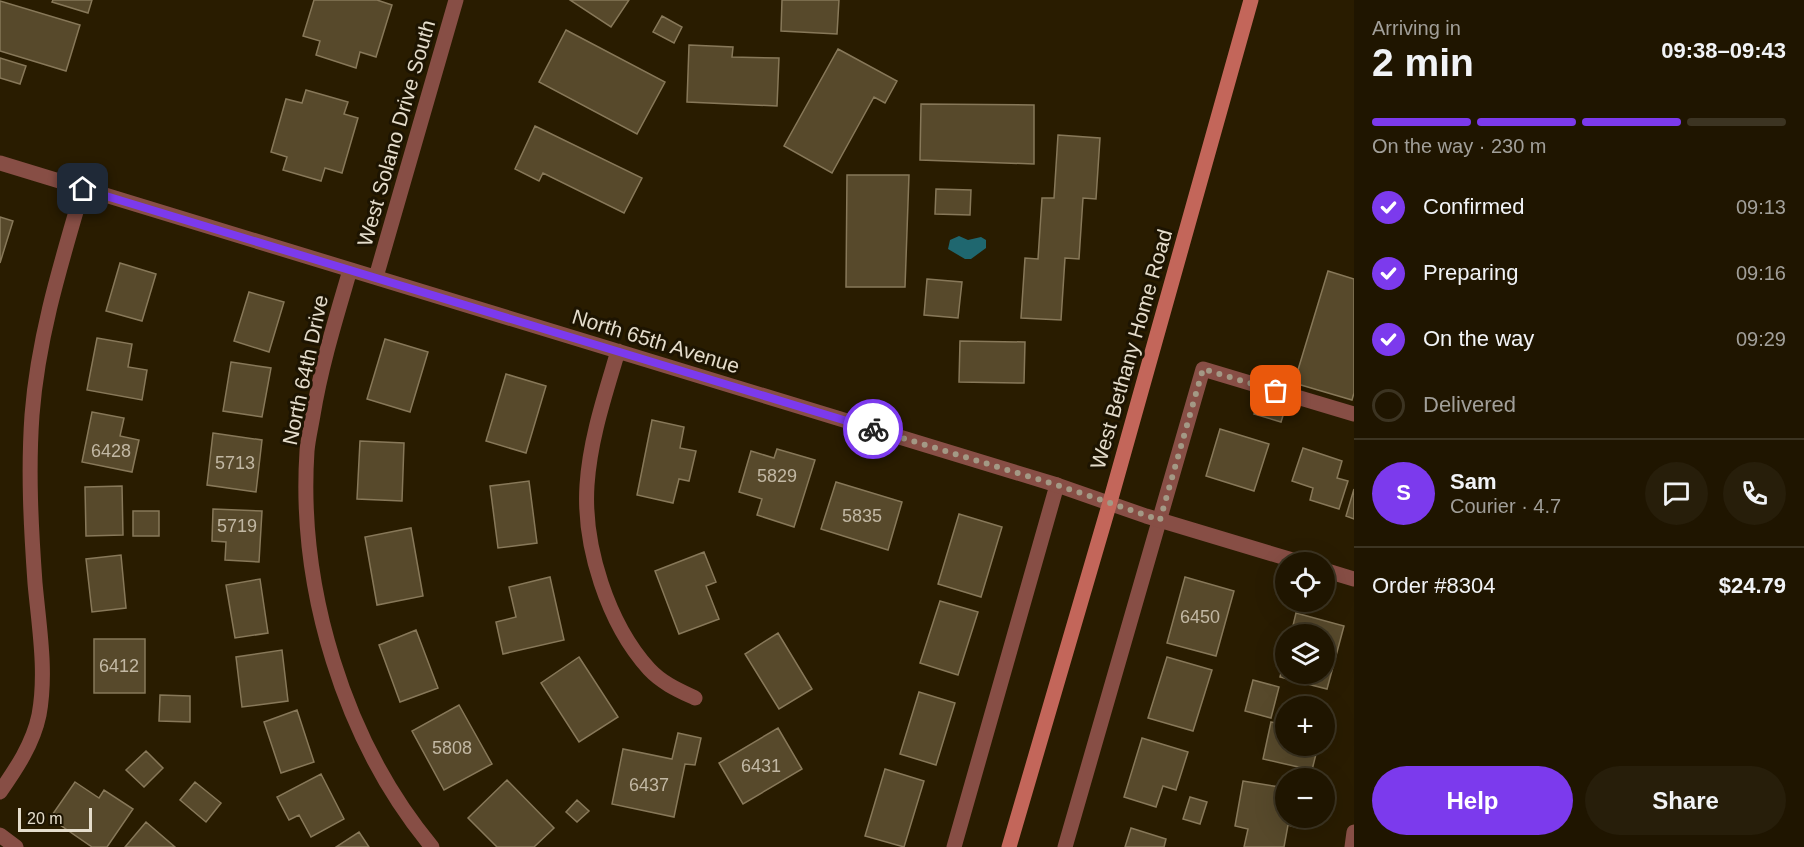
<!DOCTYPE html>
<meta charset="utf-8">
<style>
:root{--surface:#1f1500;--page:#271e0a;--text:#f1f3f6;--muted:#a19f99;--line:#3c3422;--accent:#7c3aed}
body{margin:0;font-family:Arial,sans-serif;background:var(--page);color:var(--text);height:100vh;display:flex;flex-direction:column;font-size:22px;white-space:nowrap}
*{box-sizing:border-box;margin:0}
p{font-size:20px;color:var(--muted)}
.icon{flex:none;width:33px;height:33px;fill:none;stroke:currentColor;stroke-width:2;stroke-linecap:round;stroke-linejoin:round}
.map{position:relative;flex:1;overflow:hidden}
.side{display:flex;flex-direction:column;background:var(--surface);width:450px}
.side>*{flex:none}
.controls{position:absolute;left:1275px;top:552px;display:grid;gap:12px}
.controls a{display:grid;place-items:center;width:60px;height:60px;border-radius:50%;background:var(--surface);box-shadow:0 6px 24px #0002,0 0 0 2px var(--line);font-size:30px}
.scale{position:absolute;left:18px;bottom:15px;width:74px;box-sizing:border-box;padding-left:6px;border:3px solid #e5ddcc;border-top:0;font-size:16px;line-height:21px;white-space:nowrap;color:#e5ddcc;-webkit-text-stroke:4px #1d1401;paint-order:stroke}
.pin{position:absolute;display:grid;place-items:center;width:51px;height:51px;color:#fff;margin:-26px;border-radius:12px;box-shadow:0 3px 9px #0006}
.courier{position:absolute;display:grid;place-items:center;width:60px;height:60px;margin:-30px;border:4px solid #7c3aed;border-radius:50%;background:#fff;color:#222;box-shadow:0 2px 8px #0007}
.summary em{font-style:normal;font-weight:700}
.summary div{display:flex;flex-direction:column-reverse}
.summary{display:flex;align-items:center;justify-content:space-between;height:102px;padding:0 18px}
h1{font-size:39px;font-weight:700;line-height:45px}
.bar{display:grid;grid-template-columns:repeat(4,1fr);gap:9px 6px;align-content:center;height:72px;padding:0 18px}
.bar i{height:8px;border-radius:4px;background:var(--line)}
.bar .active{background:var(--accent)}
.bar p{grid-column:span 4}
.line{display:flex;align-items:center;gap:15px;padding:0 18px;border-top:2px solid var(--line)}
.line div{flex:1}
.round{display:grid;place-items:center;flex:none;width:63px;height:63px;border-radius:32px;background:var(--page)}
ol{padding:0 18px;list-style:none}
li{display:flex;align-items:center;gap:18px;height:66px}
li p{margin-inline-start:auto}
li .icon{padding:6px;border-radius:50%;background:var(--accent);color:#fff;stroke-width:4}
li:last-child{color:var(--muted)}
li i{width:33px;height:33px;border:3px solid var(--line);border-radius:50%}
.cta{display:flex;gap:12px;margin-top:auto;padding:12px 18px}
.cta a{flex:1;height:69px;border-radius:36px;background:var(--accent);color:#fff;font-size:24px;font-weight:700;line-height:69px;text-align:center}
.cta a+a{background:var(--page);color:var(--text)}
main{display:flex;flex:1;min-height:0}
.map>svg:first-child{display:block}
.water{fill:#1f676f}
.building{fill:#57492b;stroke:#877859;stroke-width:1.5}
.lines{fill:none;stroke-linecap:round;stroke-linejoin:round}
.service{stroke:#874e45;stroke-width:15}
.minor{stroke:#874e45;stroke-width:15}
.secondary{stroke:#c3665a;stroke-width:15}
.done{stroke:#a39985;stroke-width:6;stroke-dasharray:0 10.8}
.route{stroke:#7c3aed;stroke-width:8}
.labels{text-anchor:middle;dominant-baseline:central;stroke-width:6;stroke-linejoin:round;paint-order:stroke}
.number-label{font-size:18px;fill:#c2b8a4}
.street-label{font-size:21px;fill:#e5ddcc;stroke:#1d1401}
</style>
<main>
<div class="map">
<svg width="1354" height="847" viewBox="0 0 1354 847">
<rect width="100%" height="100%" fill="#291c00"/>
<path class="water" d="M959,236L968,240L981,237L986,240V248L971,259H965L948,249L950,240Z"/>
<path class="building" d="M53,0H92L88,13L52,2Z
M314,0H377L392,5L376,57L360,52L356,68L316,55L320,41L303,36Z
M570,0H629L611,27Z
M782,0H839L837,34L781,31Z
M0,1L80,25L66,71L0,51Z
M662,16L682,27L674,43L653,32Z
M566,30L665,82L637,134L539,82Z
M689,45L733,47L732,57L779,58L777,106L687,102Z
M838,49L897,81L885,103L874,97L832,173L784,146Z
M0,58L26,66L20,84L0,78Z
M306,90L348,102L344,114L358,118L342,173L325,168L321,181L283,170L287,157L271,152L286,99L302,103Z
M921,104L1034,105V164L920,160Z
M535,126L642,178L624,213L543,173L539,181L515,169Z
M1058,135L1100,138L1096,199L1083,198L1079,259L1065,258L1061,320L1021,318L1025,258L1038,259L1042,198H1054Z
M847,175H909L905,287H846Z
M936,189L971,190L970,215L935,214Z
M0,217L13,221L0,263Z
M120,263L156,274L142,321L106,311Z
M1328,271L1354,279V393L1352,400L1294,383Z
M927,279L962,282L958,318L924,315Z
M249,292L284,302L269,352L234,341Z
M97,338L132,344L128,367L147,370L142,400L87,390Z
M385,339L428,352L410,412L367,399Z
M960,341L1025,342L1024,383L959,382Z
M231,362L271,368L262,417L223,411Z
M506,374L546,386L526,453L486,441Z
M1259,398L1286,406L1281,422L1254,414Z
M92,412L124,418L120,436L139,440L132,472L82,462Z
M652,420L684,427L680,448L696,451L689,481L679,479L673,503L637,495Z
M1220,429L1269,444L1254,491L1206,476Z
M213,433L262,440L256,492L207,485Z
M360,441L404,443L402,501L357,499Z
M1303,448L1342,461L1337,478L1348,481L1339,509L1310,500L1313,488L1292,481Z
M777,449L815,460L794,527L757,515L762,499L739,492L751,451L774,458Z
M529,481L537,543L498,548L490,486Z
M836,482L902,502L888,550L821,529Z
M122,486L123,535L86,536L85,487Z
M1354,489V519L1346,516Z
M213,509L262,511L259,562L225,560L226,542L212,541Z
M133,511H159V536H133Z
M959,514L1002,527L981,597L938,584Z
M411,528L423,596L377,605L365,537Z
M704,552L716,582L706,586L719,619L679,634L655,571Z
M121,555L126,608L92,612L86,559Z
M550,577L564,640L503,654L496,622L516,617L509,587Z
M1185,577L1234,591L1216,656L1167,643Z
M260,579L268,633L235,638L226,585Z
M940,601L978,612L958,675L920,663Z
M1296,613L1344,626L1327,689L1280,677L1286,654V674H1324V634H1291Z
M416,630L438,688L400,702L379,645Z
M778,633L812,689L779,709L745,654Z
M94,639H145V693H94Z
M282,650L288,701L242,707L236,657Z
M579,657L618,717L579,742L541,683Z
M1167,657L1212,670L1193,731L1148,718Z
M1253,680L1279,687L1271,718L1245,711Z
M919,692L955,703L936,765L900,754Z
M160,695L190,696V722L159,721Z
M1290,700L1319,706H1289Z
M459,705L492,764L444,790L412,731Z
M297,710L314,762L281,773L264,722Z
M1271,722L1285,725L1286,722V746H1318L1312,770L1263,759Z
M778,728L802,769L743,804L719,763Z
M678,733L701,738L695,765L685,764L674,817L612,804L623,749L672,759Z
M1142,738L1188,752L1176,790L1163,786L1156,807L1124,797Z
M146,751L163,768L144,787L126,770Z
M885,769L924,781L904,847L865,836Z
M321,774L344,819L311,837L299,815L289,820L277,797Z
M507,780L554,828L534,847H497L468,818Z
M1243,781L1286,788V818H1301L1299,828L1288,825L1284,847H1244L1248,829L1235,826Z
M75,782L99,798L104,790L133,809L107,847H92L50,818Z
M195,782L221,803L206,822L180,800Z
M1190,797L1207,802L1200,824L1183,819Z
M577,800L589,811L577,822L566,812Z
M146,822L175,847H125Z
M1131,828L1166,839L1164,847H1125Z
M359,832L369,847H336Z"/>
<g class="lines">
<path class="service" d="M954,847L1057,485
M1065,847L1203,369L1354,414"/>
<path class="minor" d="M0,163L1057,485L1146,516L1299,562
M350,270C336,318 321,366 313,415C311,427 308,439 307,451C298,588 344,741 432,847
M376,277L456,0
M618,351C605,395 590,439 587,485C583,546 608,624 649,669C662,683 678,690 695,698
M1324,570L1354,579
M0,792C16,769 33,744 39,715C47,672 39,627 35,583C31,527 28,472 32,415C38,337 61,263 83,188
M0,835L16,847
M1352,847L1354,832"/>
<path class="secondary" d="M1009,847L1110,502L1251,0"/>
</g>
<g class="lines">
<path class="done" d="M873,429L1057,485L1160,520L1203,369L1276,391"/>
<path class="route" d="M83,189L873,429"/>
</g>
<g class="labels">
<g class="number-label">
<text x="111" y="451">6428</text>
<text x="235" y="463">5713</text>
<text x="777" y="476">5829</text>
<text x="862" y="516">5835</text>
<text x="237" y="526">5719</text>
<text x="1200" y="617">6450</text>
<text x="119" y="666">6412</text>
<text x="452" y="748">5808</text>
<text x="761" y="766">6431</text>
<text x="649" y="785">6437</text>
</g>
<g class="street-label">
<text transform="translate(396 133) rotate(-74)">West Solano Drive South</text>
<text transform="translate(656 341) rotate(17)">North 65th Avenue</text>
<text transform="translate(1131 349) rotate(-74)">West Bethany Home Road</text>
<text transform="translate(305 370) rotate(-78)">North 64th Drive</text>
</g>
</g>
</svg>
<div class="controls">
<a><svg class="icon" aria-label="locate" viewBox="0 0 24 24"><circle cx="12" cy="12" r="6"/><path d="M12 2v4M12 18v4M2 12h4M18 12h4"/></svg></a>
<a><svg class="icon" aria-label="layers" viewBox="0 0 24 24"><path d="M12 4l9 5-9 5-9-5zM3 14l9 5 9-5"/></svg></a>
<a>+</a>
<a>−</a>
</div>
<div class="scale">20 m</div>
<div class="pin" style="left:1276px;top:391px;background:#ea580c"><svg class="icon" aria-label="bag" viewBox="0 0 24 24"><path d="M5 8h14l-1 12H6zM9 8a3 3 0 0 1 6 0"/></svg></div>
<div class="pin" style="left:83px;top:189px;background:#1f2937"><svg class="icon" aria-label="home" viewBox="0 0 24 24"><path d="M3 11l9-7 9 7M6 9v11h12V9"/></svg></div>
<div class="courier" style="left:873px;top:429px"><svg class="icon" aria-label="bike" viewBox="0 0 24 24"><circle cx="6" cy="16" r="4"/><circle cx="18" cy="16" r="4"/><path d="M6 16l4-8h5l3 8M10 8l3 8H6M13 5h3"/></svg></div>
</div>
<section class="side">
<div class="summary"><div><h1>2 min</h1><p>Arriving in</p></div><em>09:38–09:43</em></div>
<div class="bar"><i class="active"></i><i class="active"></i><i class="active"></i><i></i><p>On the way · 230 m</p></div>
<ol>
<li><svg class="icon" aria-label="check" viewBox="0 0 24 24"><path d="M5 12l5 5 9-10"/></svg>Confirmed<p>09:13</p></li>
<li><svg class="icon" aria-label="check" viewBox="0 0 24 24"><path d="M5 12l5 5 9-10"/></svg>Preparing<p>09:16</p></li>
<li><svg class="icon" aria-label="check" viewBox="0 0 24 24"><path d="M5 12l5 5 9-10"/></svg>On the way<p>09:29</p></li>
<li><i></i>Delivered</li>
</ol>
<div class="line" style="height:108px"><b class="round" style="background:var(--accent);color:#fff">S</b><div><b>Sam</b><p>Courier · 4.7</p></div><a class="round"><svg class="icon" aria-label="chat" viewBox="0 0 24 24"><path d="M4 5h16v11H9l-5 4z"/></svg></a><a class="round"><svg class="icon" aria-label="phone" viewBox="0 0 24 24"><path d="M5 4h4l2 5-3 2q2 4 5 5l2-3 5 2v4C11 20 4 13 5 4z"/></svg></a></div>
<div class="line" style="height:78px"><div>Order #8304</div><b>$24.79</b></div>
<div class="cta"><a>Help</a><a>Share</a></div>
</section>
</main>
